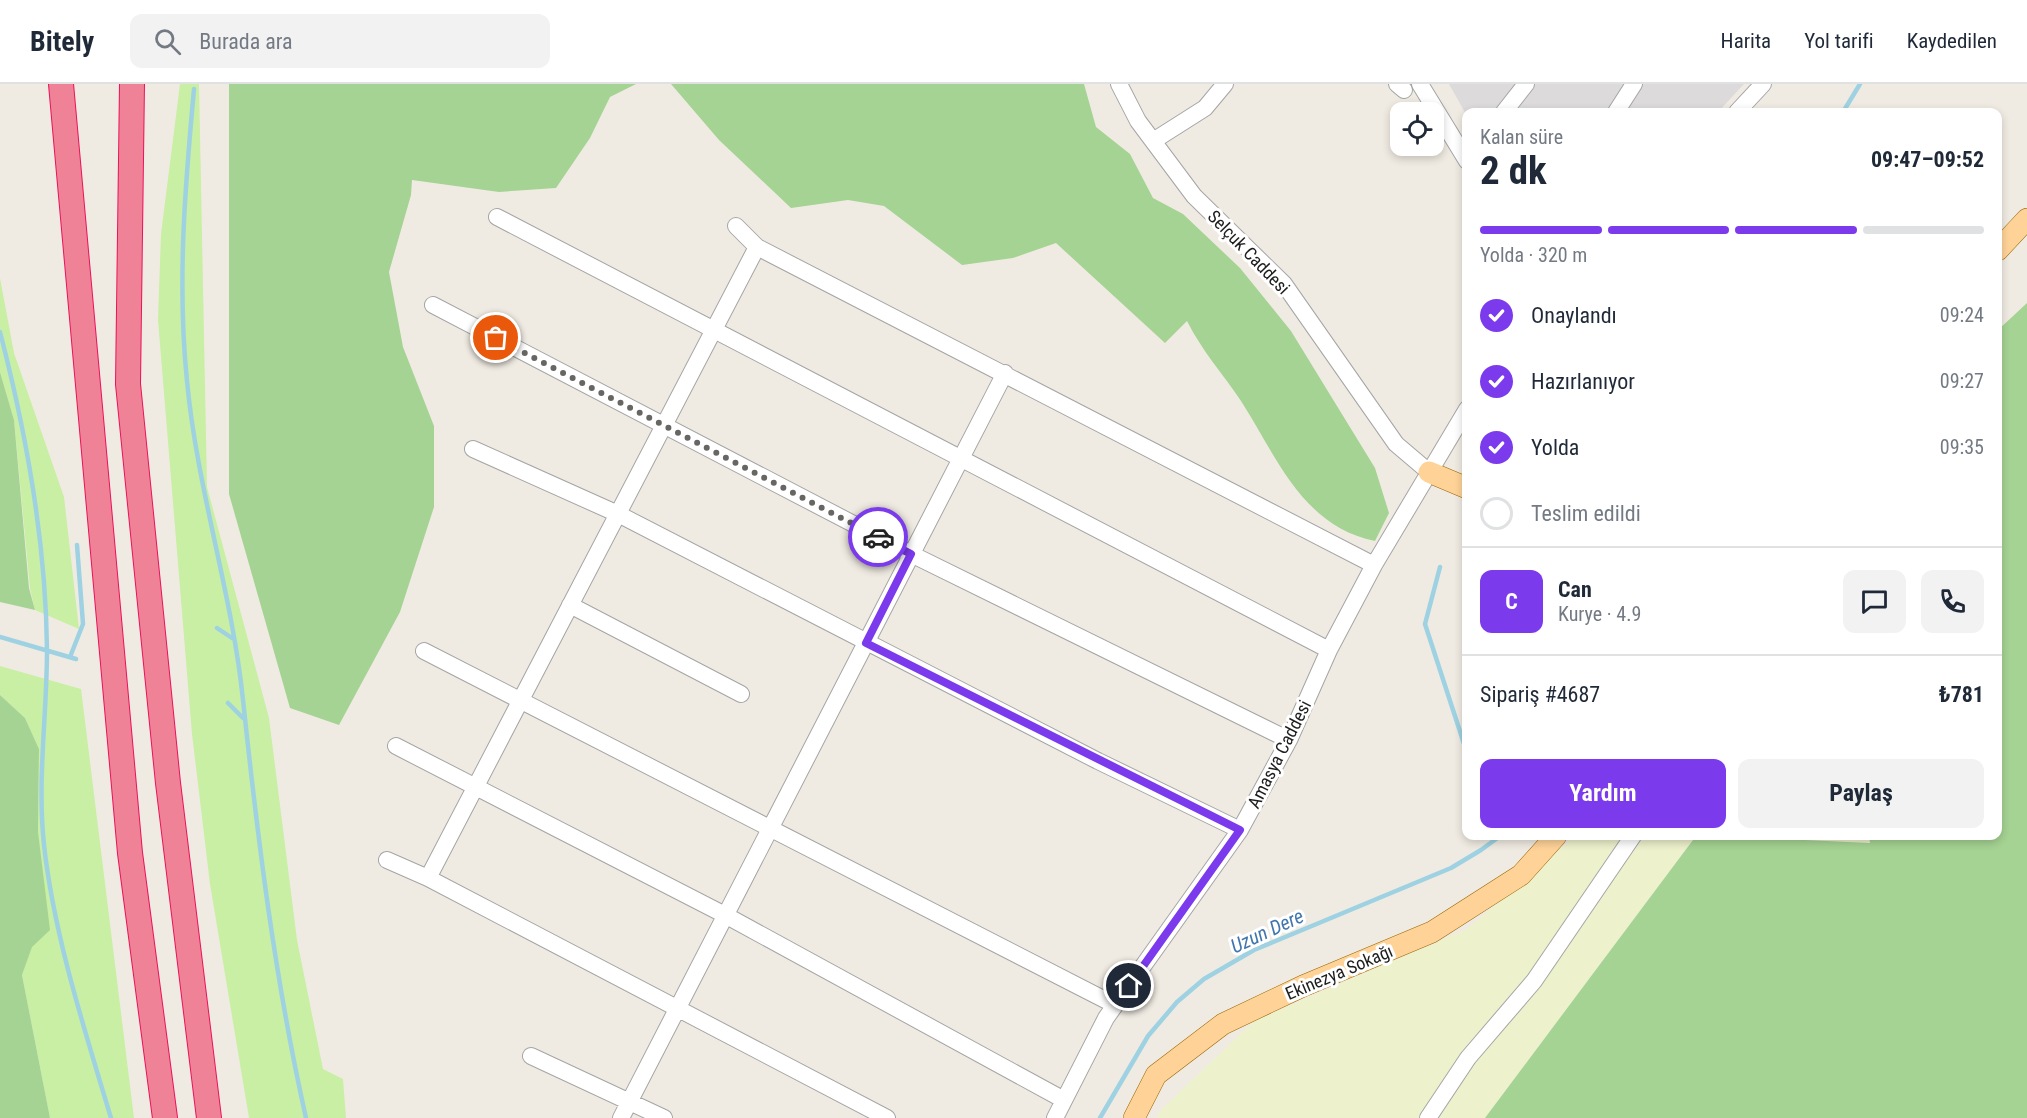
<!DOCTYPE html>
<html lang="tr">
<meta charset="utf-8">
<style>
:root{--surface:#fff;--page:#f2f2f3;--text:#1f2937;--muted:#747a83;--line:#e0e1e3;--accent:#7c3aed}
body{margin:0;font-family:"Roboto Condensed",sans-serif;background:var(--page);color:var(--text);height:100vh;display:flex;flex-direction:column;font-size:22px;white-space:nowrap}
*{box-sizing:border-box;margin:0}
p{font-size:20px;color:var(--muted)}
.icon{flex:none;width:33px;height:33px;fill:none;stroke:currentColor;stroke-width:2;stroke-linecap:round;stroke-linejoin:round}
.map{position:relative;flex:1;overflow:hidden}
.drawer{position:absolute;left:1462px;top:24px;width:540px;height:732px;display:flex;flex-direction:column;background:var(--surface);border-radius:12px;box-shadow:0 3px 9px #0003}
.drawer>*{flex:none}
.tools{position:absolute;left:1390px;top:18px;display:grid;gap:12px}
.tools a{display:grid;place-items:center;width:54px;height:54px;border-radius:12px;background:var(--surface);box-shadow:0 3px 9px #0003;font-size:30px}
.pin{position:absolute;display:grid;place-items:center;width:51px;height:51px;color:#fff;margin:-26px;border:3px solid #fff;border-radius:50%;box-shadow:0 2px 6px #0007}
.courier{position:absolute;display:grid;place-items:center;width:60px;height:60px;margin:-30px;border:4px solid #7c3aed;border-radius:50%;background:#fff;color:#222;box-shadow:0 2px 8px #0007}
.headline em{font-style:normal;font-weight:700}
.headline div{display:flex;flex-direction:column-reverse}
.headline{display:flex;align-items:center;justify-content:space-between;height:102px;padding:0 18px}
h1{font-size:39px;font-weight:700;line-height:45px}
.bar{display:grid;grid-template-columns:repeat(4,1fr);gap:9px 6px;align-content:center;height:72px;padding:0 18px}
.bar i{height:8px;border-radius:4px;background:var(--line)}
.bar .on{background:var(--accent)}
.bar p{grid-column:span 4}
.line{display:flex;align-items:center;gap:15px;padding:0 18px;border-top:2px solid var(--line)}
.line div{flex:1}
.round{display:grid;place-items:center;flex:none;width:63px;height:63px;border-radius:12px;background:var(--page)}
ol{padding:0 18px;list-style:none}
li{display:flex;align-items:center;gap:18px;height:66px}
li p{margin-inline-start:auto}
li .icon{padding:6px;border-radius:50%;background:var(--accent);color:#fff;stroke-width:4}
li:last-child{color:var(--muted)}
li i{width:33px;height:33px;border:3px solid var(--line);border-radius:50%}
.cta{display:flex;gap:12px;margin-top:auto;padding:12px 18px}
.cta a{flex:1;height:69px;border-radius:12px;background:var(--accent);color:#fff;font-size:24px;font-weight:700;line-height:69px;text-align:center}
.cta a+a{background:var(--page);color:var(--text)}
header{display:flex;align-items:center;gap:36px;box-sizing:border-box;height:84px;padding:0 30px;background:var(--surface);border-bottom:2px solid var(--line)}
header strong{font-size:28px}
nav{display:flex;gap:33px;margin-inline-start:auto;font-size:21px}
.search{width:420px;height:54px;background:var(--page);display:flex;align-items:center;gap:15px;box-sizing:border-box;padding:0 21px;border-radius:12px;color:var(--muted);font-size:22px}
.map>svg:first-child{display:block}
.residential{fill:#dcdada}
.farmland{fill:#edf1cc}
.grass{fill:#c8efa3}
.forest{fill:#a5d393}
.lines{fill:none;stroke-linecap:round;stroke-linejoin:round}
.stream{stroke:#9ed2e2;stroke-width:4.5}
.minor-casing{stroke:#a5a5a5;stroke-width:18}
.major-casing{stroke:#976600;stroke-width:22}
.highway-casing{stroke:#ea135b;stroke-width:26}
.minor{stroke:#fff;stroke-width:16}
.major{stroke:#ffd398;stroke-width:21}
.highway{stroke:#ef8296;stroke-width:24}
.done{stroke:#686663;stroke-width:6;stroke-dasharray:0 10.8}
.route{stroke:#7c3aed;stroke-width:8}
.labels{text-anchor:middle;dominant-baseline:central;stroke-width:6;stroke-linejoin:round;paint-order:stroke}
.street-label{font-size:18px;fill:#1e1e1e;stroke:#fff}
.water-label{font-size:20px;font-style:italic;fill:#3f76ae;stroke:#fff}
</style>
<header>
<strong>Bitely</strong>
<div class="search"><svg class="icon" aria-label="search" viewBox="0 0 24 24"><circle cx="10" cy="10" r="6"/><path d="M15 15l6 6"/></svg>Burada ara</div>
<nav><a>Harita</a><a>Yol tarifi</a><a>Kaydedilen</a></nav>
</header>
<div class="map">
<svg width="2027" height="1034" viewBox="0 0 2027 1034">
<rect width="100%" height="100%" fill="#f0ebe2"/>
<path class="residential" d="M1449,0H1744L1718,28H1467V32Z"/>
<path class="farmland" d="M1575,752H1696L1485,1034H1157L1161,1026L1255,936L1467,845Z
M1800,752H1869L1870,759L1805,756Z"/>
<path class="grass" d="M180,0H199L207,403L269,634L297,856L323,985L343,995L346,1034H249L210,800L192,650L158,236L161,150Z
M0,194L14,269L64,413L79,545L35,526L30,504L14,336L0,288Z
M0,582L81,605L134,1034H50L22,891L32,862L38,748L39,665L25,634L0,611Z"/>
<path class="forest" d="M229,0H636L610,13L590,54L556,104L499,108L412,96L411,111L389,188L403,263L434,342V423L400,528L339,641L290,624L229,410Z
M671,0H1084L1096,43L1130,70L1153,114L1183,130L1240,184L1291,247L1375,384L1389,429L1375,457C1302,442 1277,373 1241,317C1223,290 1202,267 1187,237L1165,259L1056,159L1013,174L962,181L884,122L848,116L791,124L719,56Z
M2027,219V1034H1485L1696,752H1800L1805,756L1870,759L1869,752H1998V246Z
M0,288L14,336L29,504L35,526L0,518Z
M0,611L25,634L39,665L38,748L50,846L32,863L22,891L50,1034H0Z"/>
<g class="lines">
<path class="stream" d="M194,5C185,103 177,199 187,297C197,405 232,509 243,616C258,757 275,896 306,1034
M1843,28L1860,0
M0,248C27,352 46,457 47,566C47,631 37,696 44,761C54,852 85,947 111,1034
M1440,483L1425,540L1467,669
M217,544L232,554
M0,553L76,575
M70,573L83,540L77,461
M228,619L243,634
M1100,1034L1148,952L1177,918L1204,895L1254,866L1451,784L1481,766L1500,752"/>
<g class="minor-casing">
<path id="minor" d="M1119,0L1138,37L1194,112L1284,200L1396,360L1429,388
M1397,0L1404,6
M1420,0L1467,77
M1504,28L1526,0
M1616,28L1634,0
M1737,28L1763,0
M1153,57L1205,24L1225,0
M497,133L1329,566
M736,142L757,163L1374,481
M433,221L911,470L1289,656
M473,365L618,430L1098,677L1240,746
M570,521L741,610
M424,567L1115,921
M396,662L725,831L1064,1016
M387,776L428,794L887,1034
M428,794L757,163
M531,972L664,1034
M621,1034L1005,289
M1055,1034L1106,934L1240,746L1289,656L1329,566L1374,481L1467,325
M1428,1034L1468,974L1534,897L1633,752"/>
</g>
<g class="major-casing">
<path id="major" d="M1998,166L2027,135
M1429,388L1467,404
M1134,1034L1156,991L1223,940L1303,902L1432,848L1521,791L1556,752"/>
</g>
<g class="highway-casing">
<path id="highway" d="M61,0L130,769L165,1034
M132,0L128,300L168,699L209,1034"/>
</g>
<use href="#minor" class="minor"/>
<use href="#major" class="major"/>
<use href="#highway" class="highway"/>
</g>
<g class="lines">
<path class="done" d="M496,254L878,453"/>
<path class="route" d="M878,453L911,470L866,559L1240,746L1129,902"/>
</g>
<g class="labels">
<g class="street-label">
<text transform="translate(1249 168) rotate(46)">Selçuk Caddesi</text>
<text transform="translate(1279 670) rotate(-63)">Amasya Caddesi</text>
<text transform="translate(1339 888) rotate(-23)">Ekinezya Sokağı</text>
</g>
<g class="water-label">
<text transform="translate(1267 847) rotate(-25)">Uzun Dere</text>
</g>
</g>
</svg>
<div class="tools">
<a><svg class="icon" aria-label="locate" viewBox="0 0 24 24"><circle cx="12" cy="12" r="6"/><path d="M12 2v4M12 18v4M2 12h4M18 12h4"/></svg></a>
</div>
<div class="pin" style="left:496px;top:254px;background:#ea580c"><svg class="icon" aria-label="bag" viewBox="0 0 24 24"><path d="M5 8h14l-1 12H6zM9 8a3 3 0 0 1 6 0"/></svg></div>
<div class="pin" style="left:1129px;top:902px;background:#1f2937"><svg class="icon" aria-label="home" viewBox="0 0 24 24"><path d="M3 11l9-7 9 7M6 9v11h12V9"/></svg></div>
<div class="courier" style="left:878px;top:453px"><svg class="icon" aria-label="car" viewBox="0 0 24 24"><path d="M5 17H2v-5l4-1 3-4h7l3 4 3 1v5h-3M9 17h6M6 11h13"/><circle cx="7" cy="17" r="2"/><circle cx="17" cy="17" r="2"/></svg></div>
<section class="drawer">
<div class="headline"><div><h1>2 dk</h1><p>Kalan süre</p></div><em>09:47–09:52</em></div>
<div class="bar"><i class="on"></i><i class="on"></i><i class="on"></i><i></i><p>Yolda · 320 m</p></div>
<ol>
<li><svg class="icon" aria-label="check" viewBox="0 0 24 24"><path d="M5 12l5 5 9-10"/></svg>Onaylandı<p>09:24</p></li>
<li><svg class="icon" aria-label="check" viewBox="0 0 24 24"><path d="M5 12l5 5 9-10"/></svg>Hazırlanıyor<p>09:27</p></li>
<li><svg class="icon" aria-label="check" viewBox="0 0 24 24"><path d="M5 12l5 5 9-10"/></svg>Yolda<p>09:35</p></li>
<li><i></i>Teslim edildi</li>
</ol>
<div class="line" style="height:108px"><b class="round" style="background:var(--accent);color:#fff">C</b><div><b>Can</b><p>Kurye · 4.9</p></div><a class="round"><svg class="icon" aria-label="chat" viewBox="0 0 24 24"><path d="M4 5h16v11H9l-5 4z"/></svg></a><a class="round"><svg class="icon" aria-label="phone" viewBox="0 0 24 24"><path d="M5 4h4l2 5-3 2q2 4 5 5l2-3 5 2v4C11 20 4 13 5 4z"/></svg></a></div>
<div class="line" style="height:78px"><div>Sipariş #4687</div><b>₺781</b></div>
<div class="cta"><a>Yardım</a><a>Paylaş</a></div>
</section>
</div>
